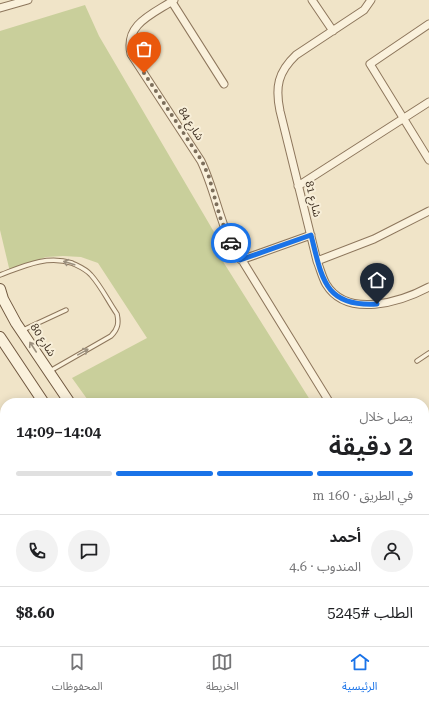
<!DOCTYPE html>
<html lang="ar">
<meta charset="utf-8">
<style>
:root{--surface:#fff;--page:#f2f2f2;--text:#202124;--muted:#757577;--line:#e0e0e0;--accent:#1a73e8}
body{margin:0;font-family:"Roboto Serif","Noto Sans Arabic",serif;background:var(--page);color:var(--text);direction:rtl;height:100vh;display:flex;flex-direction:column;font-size:15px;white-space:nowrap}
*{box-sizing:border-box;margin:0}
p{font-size:13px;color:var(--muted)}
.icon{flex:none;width:22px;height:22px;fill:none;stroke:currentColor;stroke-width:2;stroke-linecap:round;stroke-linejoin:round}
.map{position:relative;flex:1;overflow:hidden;direction:ltr}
.side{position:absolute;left:0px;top:398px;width:429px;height:248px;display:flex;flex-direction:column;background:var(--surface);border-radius:16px 16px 0 0;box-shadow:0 2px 10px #0003;direction:rtl}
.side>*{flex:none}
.pin{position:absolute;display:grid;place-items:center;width:34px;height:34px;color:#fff;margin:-41px -17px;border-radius:50% 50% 50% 0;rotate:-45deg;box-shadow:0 0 4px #0007}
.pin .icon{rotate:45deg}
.courier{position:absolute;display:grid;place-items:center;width:40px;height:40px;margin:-20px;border:3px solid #1a73e8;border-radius:50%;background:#fff;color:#222;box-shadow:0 1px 5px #0007}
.headline em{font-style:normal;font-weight:600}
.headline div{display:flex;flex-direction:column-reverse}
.headline{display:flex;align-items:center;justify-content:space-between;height:68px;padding:0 16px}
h1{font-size:26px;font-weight:600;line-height:30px}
.bar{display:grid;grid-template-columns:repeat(4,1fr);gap:6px 4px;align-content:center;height:48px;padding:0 16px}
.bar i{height:5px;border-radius:3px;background:var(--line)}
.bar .current{background:var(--accent)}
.bar p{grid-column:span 4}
.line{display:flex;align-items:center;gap:10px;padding:0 16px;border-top:1px solid var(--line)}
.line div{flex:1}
.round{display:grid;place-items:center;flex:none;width:42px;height:42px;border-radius:21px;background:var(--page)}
.dock{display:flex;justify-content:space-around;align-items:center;height:56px;border-top:1px solid var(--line);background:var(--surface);font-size:11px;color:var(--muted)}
.dock a{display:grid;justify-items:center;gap:2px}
.dock .current{color:var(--accent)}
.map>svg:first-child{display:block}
.green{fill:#c9cf9b}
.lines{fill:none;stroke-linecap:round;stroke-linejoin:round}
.lane-casing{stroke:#8d765c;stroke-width:5.5}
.street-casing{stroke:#8d765c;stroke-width:9}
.secondary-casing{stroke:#6f573f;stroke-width:12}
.lane{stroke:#faf1dc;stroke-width:3.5}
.street{stroke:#faf1dc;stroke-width:7}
.secondary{stroke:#faf1dc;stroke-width:10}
.oneway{stroke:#9c907e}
.done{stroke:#7c6e5b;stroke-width:4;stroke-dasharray:0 7.2}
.route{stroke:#1a73e8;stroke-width:5}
.labels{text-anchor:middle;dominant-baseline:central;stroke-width:4;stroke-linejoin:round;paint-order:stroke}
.street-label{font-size:11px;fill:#3d2e20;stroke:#f7eed8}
</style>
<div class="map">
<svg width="429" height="646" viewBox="0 0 429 646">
<rect width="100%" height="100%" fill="#f0e4c8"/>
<path class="green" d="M85,5L99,36L214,232L212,244L312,403H90L72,378L147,338L98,263L81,257L63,256L46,257L32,262L10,272L0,230V31Z"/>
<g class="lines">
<g class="lane-casing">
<path id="lane" d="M0,275C24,266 46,255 72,263C78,266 86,269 91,275C101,286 108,301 117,314C119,323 118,329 111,336L50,371
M23,330L66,310
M417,361L429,353"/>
</g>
<g class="street-casing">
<path id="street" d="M174,0C153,14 124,24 131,54L201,161C213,186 218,213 229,239L330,403
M312,0L333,31
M371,0L364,10L296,55C278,72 275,87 280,111L317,261C320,268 322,277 326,284C347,319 401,302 429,287
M172,2L224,84
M0,8L28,0
M429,24L370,64L429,160
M298,186L429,102
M241,260L311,235
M317,261L374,239L429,211
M424,426L429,423
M424,496L429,493
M0,522L5,529
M0,634L5,631
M75,641L78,646"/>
</g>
<g class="secondary-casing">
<path id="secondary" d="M0,289L3,299L16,323L70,403
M0,337L44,403
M424,584L429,581
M424,615L429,612
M200,641L203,646
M228,641L231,646
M330,646L337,641
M376,646L384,641"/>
</g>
<use href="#lane" class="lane"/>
<use href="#street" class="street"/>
<use href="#secondary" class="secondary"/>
</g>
<defs><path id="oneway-shaft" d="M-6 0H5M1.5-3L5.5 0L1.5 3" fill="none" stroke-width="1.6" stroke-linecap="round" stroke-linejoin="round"/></defs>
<g class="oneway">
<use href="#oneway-shaft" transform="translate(69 263) rotate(-163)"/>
<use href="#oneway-shaft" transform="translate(33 347) rotate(-123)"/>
<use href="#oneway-shaft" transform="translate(83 352) rotate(-29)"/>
</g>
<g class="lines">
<path class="done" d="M144,73L202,161L209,177L220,217L231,243"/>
<path class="route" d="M231,243L240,260L311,235C322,278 324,307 377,304"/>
</g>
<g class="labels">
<g class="street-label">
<text transform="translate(191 124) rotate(57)">شارع 84</text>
<text transform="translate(313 199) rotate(76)">شارع 81</text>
<text transform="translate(43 340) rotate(57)">شارع 80</text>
</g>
</g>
</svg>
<div class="pin" style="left:144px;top:73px;background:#ea580c"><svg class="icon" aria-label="bag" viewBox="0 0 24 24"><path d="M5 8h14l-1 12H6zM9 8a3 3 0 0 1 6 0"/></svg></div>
<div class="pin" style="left:377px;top:304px;background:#1f2937"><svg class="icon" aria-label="home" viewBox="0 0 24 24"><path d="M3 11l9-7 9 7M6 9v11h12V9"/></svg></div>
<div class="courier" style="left:231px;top:243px"><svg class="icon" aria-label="car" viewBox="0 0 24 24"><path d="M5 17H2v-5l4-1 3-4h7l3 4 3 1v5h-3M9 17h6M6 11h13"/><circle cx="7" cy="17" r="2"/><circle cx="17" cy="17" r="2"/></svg></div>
<section class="side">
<div class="headline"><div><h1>2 دقيقة</h1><p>يصل خلال</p></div><em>14:04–14:09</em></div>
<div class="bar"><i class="current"></i><i class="current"></i><i class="current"></i><i></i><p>في الطريق · 160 m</p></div>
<div class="line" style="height:72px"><a class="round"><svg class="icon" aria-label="person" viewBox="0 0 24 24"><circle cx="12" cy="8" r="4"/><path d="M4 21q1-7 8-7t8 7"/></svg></a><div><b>أحمد</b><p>المندوب · 4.6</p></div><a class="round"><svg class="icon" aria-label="chat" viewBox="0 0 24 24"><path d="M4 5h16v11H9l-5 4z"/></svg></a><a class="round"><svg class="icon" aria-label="phone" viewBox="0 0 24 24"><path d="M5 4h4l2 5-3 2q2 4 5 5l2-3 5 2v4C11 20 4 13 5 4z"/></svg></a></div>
<div class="line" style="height:52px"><div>الطلب #5245</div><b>$8.60</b></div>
</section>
</div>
<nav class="dock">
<a class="current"><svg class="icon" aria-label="home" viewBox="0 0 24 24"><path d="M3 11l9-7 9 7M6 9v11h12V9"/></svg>الرئيسية</a>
<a><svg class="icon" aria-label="map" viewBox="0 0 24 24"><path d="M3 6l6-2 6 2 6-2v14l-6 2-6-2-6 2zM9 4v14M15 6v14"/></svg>الخريطة</a>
<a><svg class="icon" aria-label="saved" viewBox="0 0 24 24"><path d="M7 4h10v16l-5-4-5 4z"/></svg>المحفوظات</a>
</nav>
